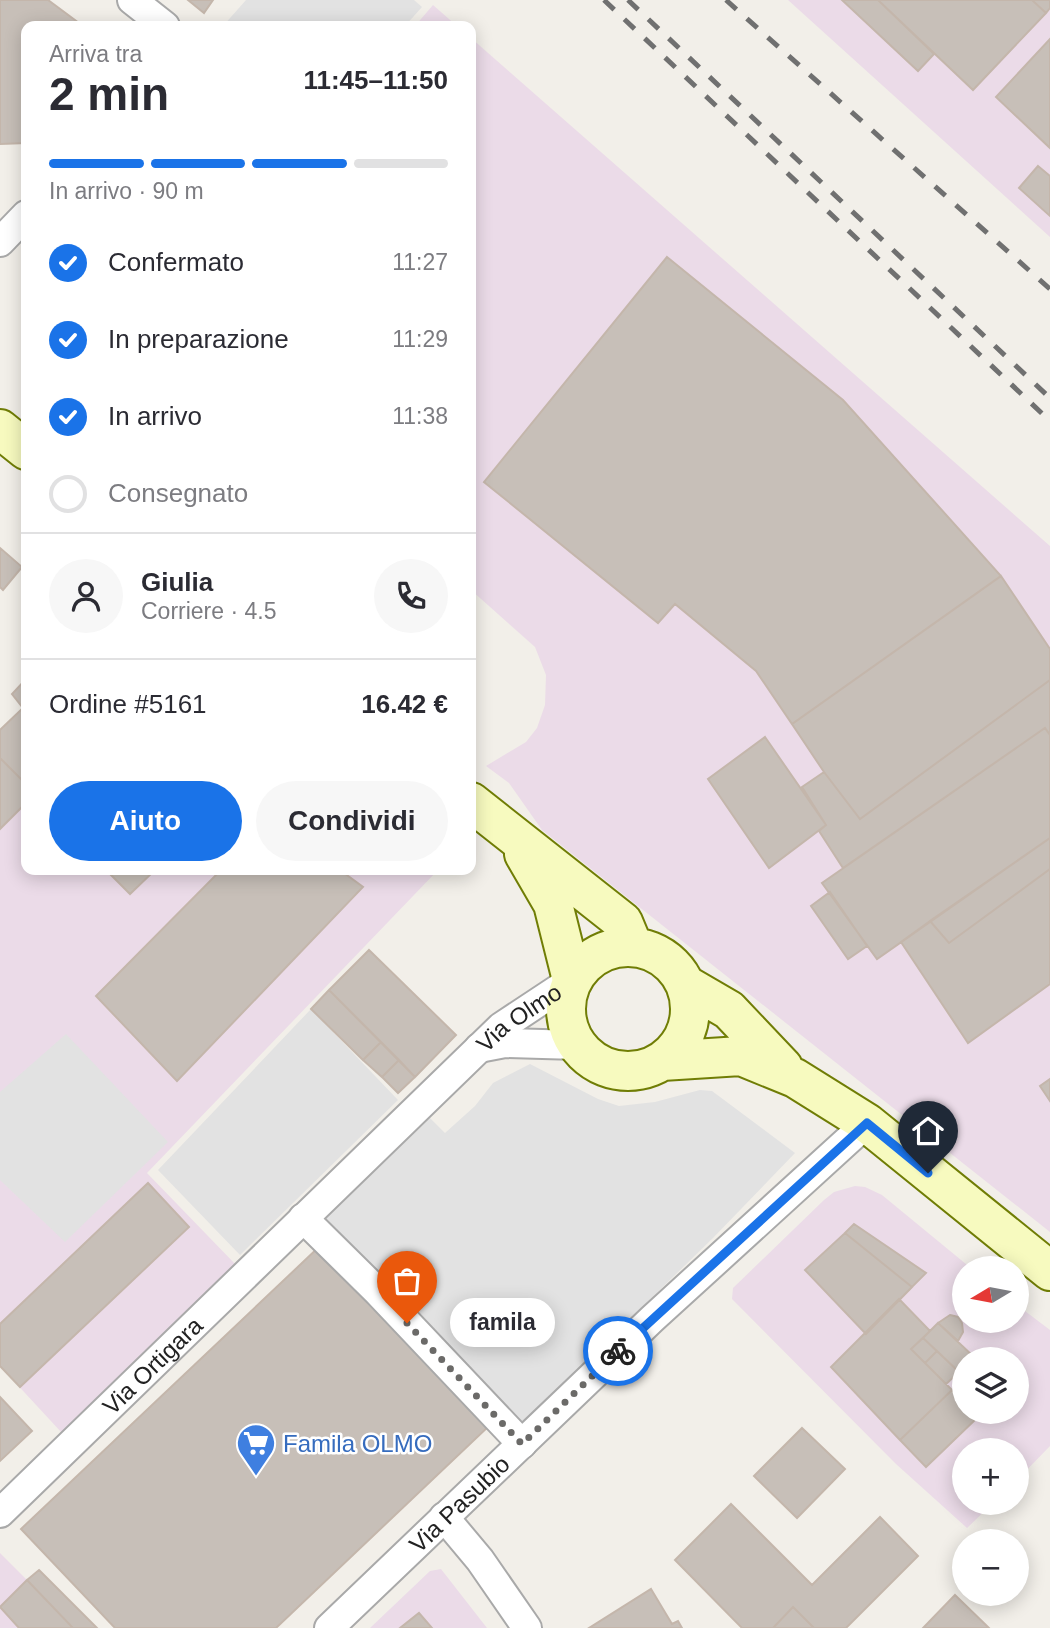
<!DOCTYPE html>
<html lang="it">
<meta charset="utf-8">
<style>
:root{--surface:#fff;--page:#f7f7f7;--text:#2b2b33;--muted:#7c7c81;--line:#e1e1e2;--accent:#1a73e8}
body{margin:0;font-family:Helvetica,sans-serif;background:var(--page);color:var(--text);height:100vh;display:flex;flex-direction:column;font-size:26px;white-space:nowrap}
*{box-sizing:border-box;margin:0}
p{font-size:23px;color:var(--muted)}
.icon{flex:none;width:38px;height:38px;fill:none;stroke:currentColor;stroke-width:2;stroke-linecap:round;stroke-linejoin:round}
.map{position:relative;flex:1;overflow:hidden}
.details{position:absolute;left:21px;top:21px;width:455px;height:854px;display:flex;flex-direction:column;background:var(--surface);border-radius:14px;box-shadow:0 4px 18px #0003}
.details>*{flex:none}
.needle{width:46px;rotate:260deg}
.controls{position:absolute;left:952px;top:1256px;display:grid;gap:14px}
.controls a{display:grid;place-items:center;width:77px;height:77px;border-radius:50%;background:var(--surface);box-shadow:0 4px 18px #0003;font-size:35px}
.pin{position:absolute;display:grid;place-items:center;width:60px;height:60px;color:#fff;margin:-72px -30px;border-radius:50% 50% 50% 0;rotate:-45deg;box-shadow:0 0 7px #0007}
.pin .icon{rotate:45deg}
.courier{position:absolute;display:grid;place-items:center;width:70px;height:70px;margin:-35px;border:5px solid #1a73e8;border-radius:50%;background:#fff;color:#222;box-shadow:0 2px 9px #0007}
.bubble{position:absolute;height:49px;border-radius:24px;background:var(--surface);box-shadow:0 4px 18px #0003;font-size:23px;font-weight:600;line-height:49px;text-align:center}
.overview em{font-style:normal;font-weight:600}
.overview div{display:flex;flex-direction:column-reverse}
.overview{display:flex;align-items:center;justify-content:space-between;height:119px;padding:0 28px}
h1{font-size:46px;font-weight:600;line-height:52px}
.bar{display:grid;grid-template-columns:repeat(4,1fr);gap:10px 7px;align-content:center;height:84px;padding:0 28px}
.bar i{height:9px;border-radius:5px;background:var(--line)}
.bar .selected{background:var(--accent)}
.bar p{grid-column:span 4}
.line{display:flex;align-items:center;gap:18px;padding:0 28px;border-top:2px solid var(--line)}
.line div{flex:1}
.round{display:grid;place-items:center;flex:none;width:74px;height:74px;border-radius:37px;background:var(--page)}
ol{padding:0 28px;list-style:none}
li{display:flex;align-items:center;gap:21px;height:77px}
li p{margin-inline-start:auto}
li .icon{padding:7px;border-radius:50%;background:var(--accent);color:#fff;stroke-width:4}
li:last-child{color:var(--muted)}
li i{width:38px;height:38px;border:4px solid var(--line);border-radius:50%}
.primary-button{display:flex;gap:14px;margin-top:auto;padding:14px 28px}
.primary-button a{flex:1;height:80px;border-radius:42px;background:var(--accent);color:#fff;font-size:28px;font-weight:600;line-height:80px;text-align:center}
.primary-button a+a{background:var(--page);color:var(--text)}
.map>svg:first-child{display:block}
.industrial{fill:#ebdbe8;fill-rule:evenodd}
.parking{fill:#e2e2e2}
.building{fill:#c7bfb8;stroke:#c4b6ab;stroke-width:2}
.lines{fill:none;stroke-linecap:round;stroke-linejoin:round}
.street-casing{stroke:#a9a9a9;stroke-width:32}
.secondary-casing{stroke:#707d05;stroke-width:42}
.street{stroke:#fff;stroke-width:28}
.secondary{stroke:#f7fabf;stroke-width:38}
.rail{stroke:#707070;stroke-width:5;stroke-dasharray:14 14;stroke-linecap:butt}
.done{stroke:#6b6a68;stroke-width:7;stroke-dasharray:0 12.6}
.route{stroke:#1a73e8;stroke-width:9}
.labels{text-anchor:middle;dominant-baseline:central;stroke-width:5;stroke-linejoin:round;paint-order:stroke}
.street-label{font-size:24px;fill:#222;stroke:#fff}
.shop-label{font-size:24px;fill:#366cbe;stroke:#fff;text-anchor:start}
</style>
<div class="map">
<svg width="1050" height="1628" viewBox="0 0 1050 1628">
<rect width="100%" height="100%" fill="#f2efe9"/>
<path class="industrial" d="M788,0H1050V237Z
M433,5L457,26H415Z
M471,38L1050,546V1232L542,830L509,783L486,766L526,742L537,728L545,705L546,675L535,647L471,590Z
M26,705V870H438L147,1173L238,1267L62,1433L0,1366V730Z
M855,1186L865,1187L882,1195L972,1269H964V1321H1017V1305L1050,1330V1446L1017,1480V1451H964V1503H993L967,1528L896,1464L732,1299L733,1288L824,1200L834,1192ZM964,1360H1017V1412H964Z
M0,1553L27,1580L73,1628H0Z
M441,1569L487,1628H370L430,1571Z"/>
<path class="parking" d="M246,0H414L422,7L405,26H223Z
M311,1009L398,1100L240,1255L158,1170Z
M66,1034L168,1142L65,1242L0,1180V1092Z
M530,1064L598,1099L619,1106L655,1102L700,1090L712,1091L795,1153L713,1238L517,1429L319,1224L430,1118L445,1133L475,1106L493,1083Z"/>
<path class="building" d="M0,0H48L83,26H26V143L0,144Z
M188,0H213L204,13Z
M842,0H878L934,54L918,71Z
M878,0H1032L1046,13L973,90Z
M1032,0H1050V8L1046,13Z
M1050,39V148L996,97Z
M1038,166L1050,176V216L1019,188Z
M667,257L843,400L1001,576L792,724L756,671L675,604L658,623L484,482Z
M0,548L22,567L3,590L0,587Z
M1001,576L1050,649V680L860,819L824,772L792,724Z
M26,679V705L23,708L12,694Z
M1050,680V735L1045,728L843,868L819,831L826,825L802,787L824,772L860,819Z
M26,705V784L0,758V730Z
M1045,728L1050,735V838L877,959L822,883Z
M765,737L826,825L769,868L708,779Z
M0,758L26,784V803L0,829Z
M1050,838V869L949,943L930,921Z
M1050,869V984L968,1043L901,942L930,921L949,943Z
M106,870H155L130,894Z
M221,870H340L363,887L177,1081L96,996Z
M830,892L867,946L848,959L811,906Z
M369,950L456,1035L415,1077L329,990Z
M329,990L381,1042L363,1060L311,1009Z
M381,1042L399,1060L382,1077L363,1060Z
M399,1060L415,1077L398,1093L382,1077Z
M1050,1079V1101L1040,1086Z
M148,1183L189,1227L20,1387L0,1366V1324Z
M854,1224L926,1273L912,1287L845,1233Z
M845,1233L912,1287L866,1334L805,1270Z
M321,1245L490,1425L276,1628H115L21,1529Z
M899,1299L930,1331L911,1349L952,1390L900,1440L831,1367Z
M950,1315L958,1317L962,1323L963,1332L958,1341L938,1323Z
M938,1323L974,1357L971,1360H964V1367L959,1372L923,1338Z
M923,1338L937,1351L925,1363L911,1349Z
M937,1351L959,1372L946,1384L925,1363Z
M952,1390L964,1401V1412H976L980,1415L926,1467L900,1440Z
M0,1397L32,1431L0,1461Z
M802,1428L845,1469L797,1518L754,1476Z
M731,1504L812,1585L880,1517L918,1556L846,1628H814L793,1607L773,1628H742L675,1560Z
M39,1570L97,1628H73L27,1580Z
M27,1580L73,1628H19L0,1607Z
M651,1589L672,1624L678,1621L682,1628H589Z
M955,1595L989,1628H923Z
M793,1607L814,1628H773Z
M419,1613L432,1628H400Z"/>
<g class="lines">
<g class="street-casing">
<g id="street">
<path d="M132,0L165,26"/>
<path d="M0,242L26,215"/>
<path d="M479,1048L505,1043L577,1045"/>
<path d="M303,1218L378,1292L522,1444"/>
<path id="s1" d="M0,1513L501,1027L572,980"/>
<path d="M444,1517L480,1560L527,1628"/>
<path id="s2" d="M329,1628L652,1319L867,1123"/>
</g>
</g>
<g class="secondary-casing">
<path id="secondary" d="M0,429L26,450
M471,802L623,922L633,946
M524,854L553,904L572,980
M566 1009a62 62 0 1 1 124 0a62 62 0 1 1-124 0Z
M686,985L729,1010L783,1067
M662,1061L741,1056L795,1078L867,1123L1050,1271"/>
</g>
<use href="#street" class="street"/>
<use href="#secondary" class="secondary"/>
<path class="rail" d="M604,0L1050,421
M628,0L1050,398
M726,0L1050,289"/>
</g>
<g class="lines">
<path class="done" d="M407,1323L522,1444L618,1351"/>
<path class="route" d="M618,1351L867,1123L928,1173"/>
</g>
<defs>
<g id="supermarket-pin" transform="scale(2.0125)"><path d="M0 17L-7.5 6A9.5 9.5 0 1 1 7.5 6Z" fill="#3f7fe0" stroke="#fff"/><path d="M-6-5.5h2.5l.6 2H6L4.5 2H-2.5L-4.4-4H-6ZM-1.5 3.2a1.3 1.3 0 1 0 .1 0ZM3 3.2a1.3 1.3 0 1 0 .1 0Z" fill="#fff"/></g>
</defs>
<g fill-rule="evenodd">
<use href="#supermarket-pin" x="256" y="1443"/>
</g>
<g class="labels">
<g class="street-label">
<text stroke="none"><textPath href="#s1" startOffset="718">Via Olmo</textPath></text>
<text stroke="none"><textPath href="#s1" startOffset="212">Via Ortigara</textPath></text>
<text stroke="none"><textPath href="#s2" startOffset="180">Via Pasubio</textPath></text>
</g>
<g class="shop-label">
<text x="283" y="1443">Famila OLMO</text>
</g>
</g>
</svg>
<div class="controls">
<a><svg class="needle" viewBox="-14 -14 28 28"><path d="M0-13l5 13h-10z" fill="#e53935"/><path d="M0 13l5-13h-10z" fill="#7c7c81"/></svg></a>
<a><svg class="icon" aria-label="layers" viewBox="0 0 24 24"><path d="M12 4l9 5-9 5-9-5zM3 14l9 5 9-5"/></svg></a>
<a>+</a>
<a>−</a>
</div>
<div class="pin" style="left:407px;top:1323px;background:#ea580c"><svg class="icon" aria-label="bag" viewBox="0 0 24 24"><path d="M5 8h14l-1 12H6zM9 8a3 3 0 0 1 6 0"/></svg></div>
<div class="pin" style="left:928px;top:1173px;background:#1f2937"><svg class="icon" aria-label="home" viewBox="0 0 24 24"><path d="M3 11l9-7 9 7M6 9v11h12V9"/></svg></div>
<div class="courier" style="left:618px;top:1351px"><svg class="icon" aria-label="bike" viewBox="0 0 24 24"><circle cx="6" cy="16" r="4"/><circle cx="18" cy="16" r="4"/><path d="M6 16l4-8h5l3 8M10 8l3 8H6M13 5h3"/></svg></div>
<div class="bubble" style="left:450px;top:1298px;width:105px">famila</div>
<section class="details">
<div class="overview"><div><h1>2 min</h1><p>Arriva tra</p></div><em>11:45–11:50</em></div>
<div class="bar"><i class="selected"></i><i class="selected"></i><i class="selected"></i><i></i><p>In arrivo · 90 m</p></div>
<ol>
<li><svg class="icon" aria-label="check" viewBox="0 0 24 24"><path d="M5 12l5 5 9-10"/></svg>Confermato<p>11:27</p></li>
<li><svg class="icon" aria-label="check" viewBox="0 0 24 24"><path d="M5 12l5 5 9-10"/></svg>In preparazione<p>11:29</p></li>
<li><svg class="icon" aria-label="check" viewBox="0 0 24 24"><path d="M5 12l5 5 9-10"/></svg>In arrivo<p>11:38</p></li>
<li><i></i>Consegnato</li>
</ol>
<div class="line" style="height:126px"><a class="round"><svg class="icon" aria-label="person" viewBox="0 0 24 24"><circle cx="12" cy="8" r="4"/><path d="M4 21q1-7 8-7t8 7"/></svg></a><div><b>Giulia</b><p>Corriere · 4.5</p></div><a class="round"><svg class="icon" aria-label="phone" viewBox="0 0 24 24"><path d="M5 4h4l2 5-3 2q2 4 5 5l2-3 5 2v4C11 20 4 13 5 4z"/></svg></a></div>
<div class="line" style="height:91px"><div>Ordine #5161</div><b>16.42 €</b></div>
<div class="primary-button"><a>Aiuto</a><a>Condividi</a></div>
</section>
</div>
